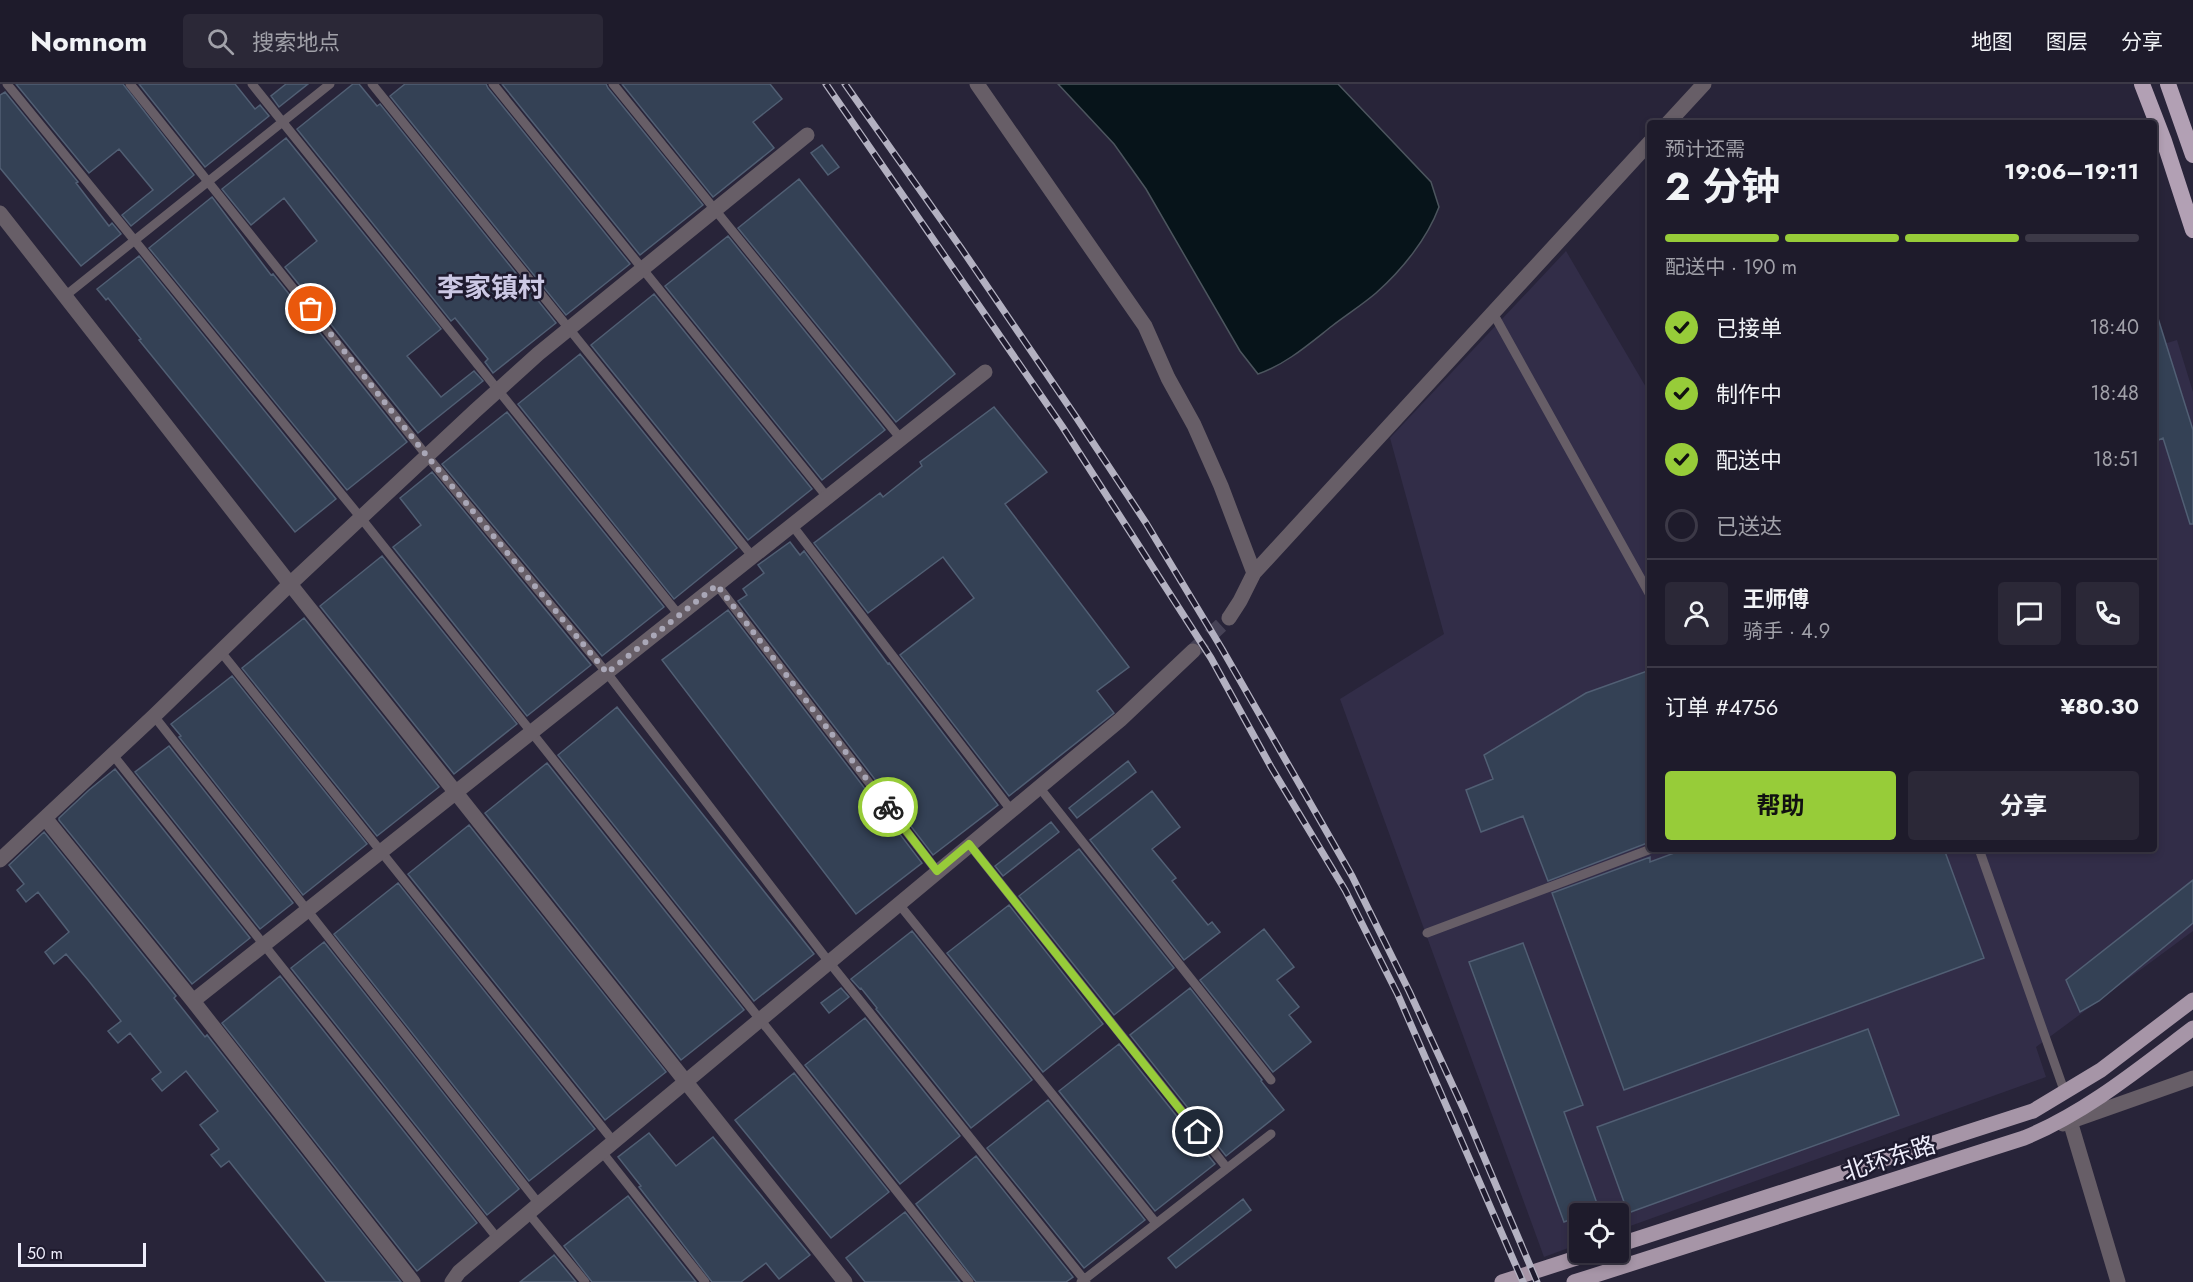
<!DOCTYPE html>
<html lang="zh">
<meta charset="utf-8">
<style>
:root{--surface:#1e1b2b;--page:#2b2837;--text:#f1f3f6;--muted:#a1a1a9;--line:#3c3947;--accent:#97cc39}
body{margin:0;font-family:Jost,"Noto Sans SC",sans-serif;background:var(--page);color:var(--text);height:100vh;display:flex;flex-direction:column;font-size:22px;white-space:nowrap}
*{box-sizing:border-box;margin:0}
p{font-size:20px;color:var(--muted)}
.icon{flex:none;width:33px;height:33px;fill:none;stroke:currentColor;stroke-width:2;stroke-linecap:round;stroke-linejoin:round}
.map{position:relative;flex:1;overflow:hidden}
.drawer{position:absolute;left:1647px;top:36px;width:510px;height:732px;display:flex;flex-direction:column;background:var(--surface);border-radius:6px;box-shadow:0 3px 9px #0003,0 0 0 2px var(--line)}
.drawer>*{flex:none}
.tools{position:absolute;left:1569px;top:1119px;display:grid;gap:12px}
.tools a{display:grid;place-items:center;width:60px;height:60px;border-radius:6px;background:var(--surface);box-shadow:0 3px 9px #0003,0 0 0 2px var(--line);font-size:30px}
.scale{position:absolute;left:18px;bottom:15px;width:128px;box-sizing:border-box;padding-left:6px;border:3px solid #eeedfb;border-top:0;font-size:16px;line-height:21px;white-space:nowrap;color:#eeedfb;-webkit-text-stroke:4px #1e1a2e;paint-order:stroke}
.pin{position:absolute;display:grid;place-items:center;width:51px;height:51px;color:#fff;margin:-26px;border:3px solid #fff;border-radius:50%;box-shadow:0 2px 6px #0007}
.courier{position:absolute;display:grid;place-items:center;width:60px;height:60px;margin:-30px;border:4px solid #97cc39;border-radius:50%;background:#fff;color:#222;box-shadow:0 2px 8px #0007}
.headline em{font-style:normal;font-weight:700}
.headline div{display:flex;flex-direction:column-reverse}
.headline{display:flex;align-items:center;justify-content:space-between;height:102px;padding:0 18px}
h1{font-size:39px;font-weight:700;line-height:45px}
.bar{display:grid;grid-template-columns:repeat(4,1fr);gap:9px 6px;align-content:center;height:72px;padding:0 18px}
.bar i{height:8px;border-radius:4px;background:var(--line)}
.bar .on{background:var(--accent)}
.bar p{grid-column:span 4}
.line{display:flex;align-items:center;gap:15px;padding:0 18px;border-top:2px solid var(--line)}
.line div{flex:1}
.round{display:grid;place-items:center;flex:none;width:63px;height:63px;border-radius:6px;background:var(--page)}
ol{padding:0 18px;list-style:none}
li{display:flex;align-items:center;gap:18px;height:66px}
li p{margin-inline-start:auto}
li .icon{padding:6px;border-radius:50%;background:var(--accent);color:#111;stroke-width:4}
li:last-child{color:var(--muted)}
li i{width:33px;height:33px;border:3px solid var(--line);border-radius:50%}
.action{display:flex;gap:12px;margin-top:auto;padding:12px 18px}
.action a{flex:1;height:69px;border-radius:6px;background:var(--accent);color:#111;font-size:24px;font-weight:700;line-height:69px;text-align:center}
.action a+a{background:var(--page);color:var(--text)}
header{display:flex;align-items:center;gap:36px;box-sizing:border-box;height:84px;padding:0 30px;background:var(--surface);border-bottom:2px solid var(--line)}
header strong{font-size:28px}
nav{display:flex;gap:33px;margin-inline-start:auto;font-size:21px}
.search{width:420px;height:54px;background:var(--page);display:flex;align-items:center;gap:15px;box-sizing:border-box;padding:0 21px;border-radius:6px;color:var(--muted);font-size:22px}
.map>svg:first-child{display:block}
.built{fill:#322d48}
.water{fill:#07141a;stroke:#4c555e;stroke-width:1.5}
.building{fill:#344155;stroke:#515f74;stroke-width:1.5}
.lines{fill:none;stroke-linecap:round;stroke-linejoin:round}
.minor-tunnel{stroke:#464256;stroke-width:15;stroke-dasharray:15 8;stroke-linecap:butt}
.service{stroke:#675e67;stroke-width:9}
.minor{stroke:#675e67;stroke-width:15}
.tertiary{stroke:#675e67;stroke-width:15}
.primary{stroke:#a695a7;stroke-width:15}
.trunk{stroke:#b2a0b4;stroke-width:16}
.rail-casing{stroke:#b3b1c1;stroke-width:7}
.rail{stroke:#1e1a2e;stroke-width:4.5;stroke-dasharray:14;stroke-linecap:butt}
.done{stroke:#a9a7b7;stroke-width:6;stroke-dasharray:0 10.8}
.route{stroke:#97cc39;stroke-width:8}
.labels{text-anchor:middle;dominant-baseline:central;stroke-width:5;stroke-linejoin:round;paint-order:stroke}
.street-label{font-size:24px;fill:#eeedfb;stroke:#1e1a2e}
.quarter-label{font-size:27px;font-weight:bold;fill:#ccc8e4;stroke:#1e1a2e}
</style>
<header>
<strong>Nomnom</strong>
<div class="search"><svg class="icon" aria-label="search" viewBox="0 0 24 24"><circle cx="10" cy="10" r="6"/><path d="M15 15l6 6"/></svg>搜索地点</div>
<nav><a>地图</a><a>图层</a><a>分享</a></nav>
</header>
<div class="map">
<svg width="2193" height="1198" viewBox="0 0 2193 1198">
<rect width="100%" height="100%" fill="#282439"/>
<path class="built" d="M1566,167L1650,310V765H2154V263L2177,256L2193,308V847L2036,963L2046,993L1619,1146L1618,1130H1580L1579,1160L1544,1173L1340,615L1444,550L1390,354Z"/>
<path class="water" d="M1058,0H1338L1431,98L1439,123C1427,155 1402,186 1376,209C1362,221 1346,231 1332,242C1309,260 1285,281 1258,290L1240,267L1146,105L1114,60Z"/>
<path class="building" d="M16,0H123L194,91L131,142L122,131L153,106L119,65L89,89Z
M139,0H235L255,25L260,21L269,32L205,83Z
M286,0H308L279,23L271,12Z
M353,0H359L377,22L380,20L556,239L493,289L485,278L488,275L455,234L451,237L297,45Z
M405,0H486L488,4L630,180L566,231L390,12Z
M502,0H606L608,4L703,121L640,171Z
M622,0H770L782,15L753,38L774,64L713,113Z
M5,8L78,98L76,99L109,142L112,139L121,150L81,182L0,84V11Z
M286,54L441,245L407,272L441,313L474,287L483,297L418,349L285,183L317,157L284,114L251,141L222,105Z
M822,61L839,83L828,91L811,69Z
M799,95L955,290L896,338L738,144Z
M212,113L271,191L273,190L407,358L347,406L149,164Z
M728,152L885,346L822,396L665,202Z
M139,172L336,415L295,448L139,256L141,255L108,214L106,216L97,205Z
M654,210L812,405L748,456L591,261Z
M2157,231L2193,346V440H2190L2163,354L2154,358V232Z
M580,270L737,464L674,515L518,320Z
M994,323L1047,388L1005,420L1129,583L1097,607L1114,629L1009,712L900,571L974,514L943,473L868,529L814,459L880,409L883,413L922,382L920,378Z
M507,328L664,523L602,572L442,380Z
M432,388L591,581L527,632L393,463L421,441L400,414Z
M790,458L800,471L804,467L888,580L889,579L998,721L933,771L738,517L747,511L743,505L764,489L758,481Z
M382,472L517,640L454,690L320,522Z
M728,526L922,779L856,830L662,576Z
M304,534L439,703L377,752L242,584Z
M1650,586V758L1548,797L1523,732L1481,748L1466,706L1493,695L1484,671L1586,609Z
M232,592L367,760L303,811L179,653L181,652L171,640Z
M617,623L814,870L754,917L558,671Z
M169,662L293,819L260,845L135,688Z
M1128,677L1136,688L1077,734L1069,724Z
M547,679L744,926L681,976L485,729Z
M115,685L250,854L192,900L59,736V734L89,706Z
M1152,707L1180,743L1152,765L1176,794L1172,797L1208,841L1212,838L1220,848L1184,876L1090,756Z
M1051,738L1059,748L1003,792L995,782Z
M469,741L666,988L605,1036L408,790Z
M44,748L176,912L174,914L205,953L207,951L401,1198H326L229,1077L221,1083L211,1071L219,1065L200,1041L218,1027L186,987L162,1007L152,995L161,988L130,949L118,959L108,947L121,937L88,896L66,870L54,880L45,868L69,848L38,808L26,818L17,806L24,800L9,781Z
M1079,765L1174,884L1114,931L1019,812Z
M1685,765H1944L1984,874L1624,1006L1552,809L1650,773V778Z
M2193,796V839L2099,917L2080,928L2066,896Z
M398,799L595,1045L529,1097L334,850Z
M1009,821L1103,940L1043,988L947,869Z
M1264,845L1294,883L1277,896L1299,923L1289,931L1311,958L1273,988L1200,896Z
M912,847L1032,996L971,1044L876,925L877,924L861,904L860,905L851,895Z
M324,858L519,1105L487,1131L291,884Z
M1523,859L1583,1021L1564,1028L1599,1125L1580,1130V1132L1564,1138L1469,878Z
M280,892L477,1139L417,1187L222,939Z
M841,904L849,913L829,929L821,919Z
M1190,904L1262,996L1261,997L1284,1026L1226,1072L1130,951Z
M865,934L960,1052L900,1100L805,981Z
M1868,945L1899,1031L1628,1129L1597,1043Z
M1119,960L1215,1080L1155,1127L1059,1007Z
M794,989L889,1108L831,1154L735,1036Z
M1048,1016L1145,1136L1084,1184L987,1064Z
M649,1049L676,1082L713,1053L810,1171L779,1195L766,1179L741,1198H712L639,1103L641,1102L618,1073Z
M976,1072L1073,1193L1066,1198H976L916,1120Z
M628,1112L696,1198H592L564,1162Z
M1243,1115L1251,1126L1176,1184L1168,1174Z
M905,1128L960,1198H865L846,1174Z
M554,1171L576,1198H520L553,1172Z"/>
<g class="lines">
<path class="minor-tunnel" d="M1193,567L1229,534"/>
<path class="service" d="M7,0L361,434L969,1198
M130,0L427,372L607,589L829,878L1086,1198
M252,0L679,531
M372,0L752,472
M493,0L827,413
M613,0L901,355
M65,212L330,0
M1493,229L1650,511
M792,441L1011,726
M717,501L937,787
M221,568L614,1058
M154,632L539,1120
M113,671L498,1155
M1039,703L1271,996
M969,760L1227,1084
M1979,765L2065,1009
M898,819L1156,1139
M1427,849L1651,765
M602,1068L705,1198
M529,1130L585,1198
M1081,1198L1271,1050"/>
<path class="minor" d="M977,0L1145,242L1168,294L1194,341L1221,402L1254,489L1650,58
M1668,39L1704,0
M0,129L290,500L845,1198
M1229,534L1240,517L1254,489
M45,734L193,917L413,1198
M0,776L154,632L290,500L475,327L538,270L807,51
M193,917L985,288
M2070,1037L2118,1198
M452,1198L459,1188L539,1120L1120,636L1193,567"/>
<path class="tertiary" d="M2063,1040L2193,994"/>
<path class="primary" d="M1618,1161L2033,1027L2101,986L2193,916
M1502,1198L1595,1168
M1574,1198L2024,1054C2087,1028 2140,984 2193,944"/>
<path class="trunk" d="M2142,0L2164,57L2193,146
M2168,0L2193,71"/>
<g class="rail-casing">
<path id="rail" d="M826,0L1062,342L1211,574L1271,683L1345,806L1398,911L1523,1198
M845,0L961,164L1076,333L1146,439L1222,565L1352,792L1409,907L1464,1026L1537,1198"/>
</g>
<use href="#rail" class="rail"/>
</g>
<g class="lines">
<path class="done" d="M311,225L427,372L607,589L717,501L888,723"/>
<path class="route" d="M888,723L937,787L969,760L1198,1048"/>
</g>
<g class="labels">
<g class="street-label">
<text transform="translate(1889 1074) rotate(-18)">北环东路</text>
</g>
<g class="quarter-label">
<text x="491" y="203">李家镇村</text>
</g>
</g>
</svg>
<div class="tools">
<a><svg class="icon" aria-label="locate" viewBox="0 0 24 24"><circle cx="12" cy="12" r="6"/><path d="M12 2v4M12 18v4M2 12h4M18 12h4"/></svg></a>
</div>
<div class="scale">50 m</div>
<div class="pin" style="left:311px;top:225px;background:#ea580c"><svg class="icon" aria-label="bag" viewBox="0 0 24 24"><path d="M5 8h14l-1 12H6zM9 8a3 3 0 0 1 6 0"/></svg></div>
<div class="pin" style="left:1198px;top:1048px;background:#1f2937"><svg class="icon" aria-label="home" viewBox="0 0 24 24"><path d="M3 11l9-7 9 7M6 9v11h12V9"/></svg></div>
<div class="courier" style="left:888px;top:723px"><svg class="icon" aria-label="bike" viewBox="0 0 24 24"><circle cx="6" cy="16" r="4"/><circle cx="18" cy="16" r="4"/><path d="M6 16l4-8h5l3 8M10 8l3 8H6M13 5h3"/></svg></div>
<section class="drawer">
<div class="headline"><div><h1>2 分钟</h1><p>预计还需</p></div><em>19:06–19:11</em></div>
<div class="bar"><i class="on"></i><i class="on"></i><i class="on"></i><i></i><p>配送中 · 190 m</p></div>
<ol>
<li><svg class="icon" aria-label="check" viewBox="0 0 24 24"><path d="M5 12l5 5 9-10"/></svg>已接单<p>18:40</p></li>
<li><svg class="icon" aria-label="check" viewBox="0 0 24 24"><path d="M5 12l5 5 9-10"/></svg>制作中<p>18:48</p></li>
<li><svg class="icon" aria-label="check" viewBox="0 0 24 24"><path d="M5 12l5 5 9-10"/></svg>配送中<p>18:51</p></li>
<li><i></i>已送达</li>
</ol>
<div class="line" style="height:108px"><a class="round"><svg class="icon" aria-label="person" viewBox="0 0 24 24"><circle cx="12" cy="8" r="4"/><path d="M4 21q1-7 8-7t8 7"/></svg></a><div><b>王师傅</b><p>骑手 · 4.9</p></div><a class="round"><svg class="icon" aria-label="chat" viewBox="0 0 24 24"><path d="M4 5h16v11H9l-5 4z"/></svg></a><a class="round"><svg class="icon" aria-label="phone" viewBox="0 0 24 24"><path d="M5 4h4l2 5-3 2q2 4 5 5l2-3 5 2v4C11 20 4 13 5 4z"/></svg></a></div>
<div class="line" style="height:78px"><div>订单 #4756</div><b>¥80.30</b></div>
<div class="action"><a>帮助</a><a>分享</a></div>
</section>
</div>
